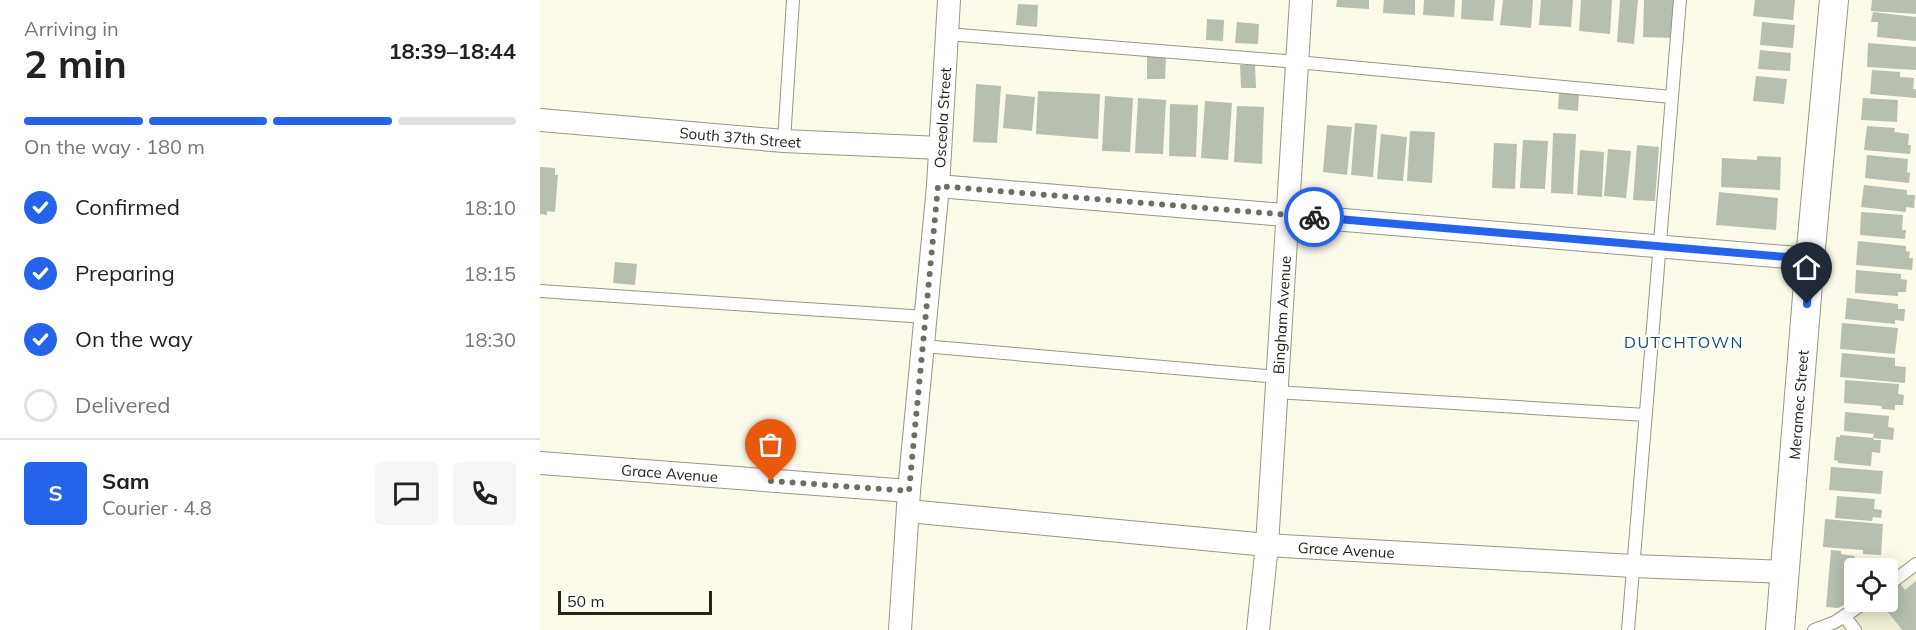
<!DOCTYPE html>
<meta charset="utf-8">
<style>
:root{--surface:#fff;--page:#f6f6f6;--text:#222;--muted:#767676;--line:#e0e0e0;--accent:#2563eb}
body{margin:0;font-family:Mulish,sans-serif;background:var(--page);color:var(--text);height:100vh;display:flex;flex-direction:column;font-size:22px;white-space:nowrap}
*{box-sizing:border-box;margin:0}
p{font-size:20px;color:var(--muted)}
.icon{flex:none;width:33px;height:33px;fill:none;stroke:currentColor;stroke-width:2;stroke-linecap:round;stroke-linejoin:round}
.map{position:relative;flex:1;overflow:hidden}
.panel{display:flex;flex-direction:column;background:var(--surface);width:540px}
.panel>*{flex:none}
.controls{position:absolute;left:1304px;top:558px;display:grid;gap:12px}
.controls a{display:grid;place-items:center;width:54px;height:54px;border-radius:6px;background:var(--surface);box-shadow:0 3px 15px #0003;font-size:30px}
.scale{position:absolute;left:18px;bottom:15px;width:154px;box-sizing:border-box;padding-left:6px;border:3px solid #23231c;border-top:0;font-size:16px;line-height:21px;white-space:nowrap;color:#23231c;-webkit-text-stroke:4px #fff;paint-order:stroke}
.pin{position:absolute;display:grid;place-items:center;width:51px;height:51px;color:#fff;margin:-62px -26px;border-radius:50% 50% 50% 0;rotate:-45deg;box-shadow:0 0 6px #0007}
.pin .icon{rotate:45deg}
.courier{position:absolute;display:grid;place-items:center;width:60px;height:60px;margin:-30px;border:4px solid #2563eb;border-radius:50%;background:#fff;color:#222;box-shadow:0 2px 8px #0007}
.overview em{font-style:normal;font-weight:700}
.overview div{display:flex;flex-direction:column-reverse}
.overview{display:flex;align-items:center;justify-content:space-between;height:102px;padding:0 24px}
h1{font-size:39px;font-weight:700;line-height:45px}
.bar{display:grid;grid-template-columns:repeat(4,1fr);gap:9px 6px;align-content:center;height:72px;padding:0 24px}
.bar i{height:8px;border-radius:4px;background:var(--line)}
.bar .active{background:var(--accent)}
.bar p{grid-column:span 4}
.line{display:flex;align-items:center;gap:15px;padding:0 24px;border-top:2px solid var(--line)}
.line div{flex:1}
.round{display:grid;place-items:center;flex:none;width:63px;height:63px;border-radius:6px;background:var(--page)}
ol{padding:0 24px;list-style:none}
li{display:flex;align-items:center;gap:18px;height:66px}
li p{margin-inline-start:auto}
li .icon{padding:6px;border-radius:50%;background:var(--accent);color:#fff;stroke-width:4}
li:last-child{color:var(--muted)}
li i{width:33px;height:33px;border:3px solid var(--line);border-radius:50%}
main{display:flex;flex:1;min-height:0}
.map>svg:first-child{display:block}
.built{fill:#f0eed5}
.building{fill:#b6bfb0}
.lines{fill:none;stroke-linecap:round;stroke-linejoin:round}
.service-casing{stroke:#989686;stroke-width:14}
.minor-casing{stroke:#989686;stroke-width:24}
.tertiary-casing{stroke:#989686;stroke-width:30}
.service{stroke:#fff;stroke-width:12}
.minor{stroke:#fff;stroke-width:22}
.tertiary{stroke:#fff;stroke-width:28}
.done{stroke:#6f6e63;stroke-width:6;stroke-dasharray:0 10.8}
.route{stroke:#2563eb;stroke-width:8}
.labels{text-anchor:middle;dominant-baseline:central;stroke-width:4.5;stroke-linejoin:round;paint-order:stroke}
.street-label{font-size:15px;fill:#23231c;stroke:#fff}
.neighbourhood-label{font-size:16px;letter-spacing:1.5px;fill:#174c6e;stroke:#fff}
</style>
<main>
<section class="panel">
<div class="overview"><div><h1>2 min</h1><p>Arriving in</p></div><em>18:39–18:44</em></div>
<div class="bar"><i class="active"></i><i class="active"></i><i class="active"></i><i></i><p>On the way · 180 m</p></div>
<ol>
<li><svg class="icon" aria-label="check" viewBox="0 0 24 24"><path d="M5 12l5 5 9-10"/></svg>Confirmed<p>18:10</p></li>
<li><svg class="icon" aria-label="check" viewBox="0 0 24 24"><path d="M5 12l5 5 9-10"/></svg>Preparing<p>18:15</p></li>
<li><svg class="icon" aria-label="check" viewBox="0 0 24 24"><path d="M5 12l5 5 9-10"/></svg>On the way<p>18:30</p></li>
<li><i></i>Delivered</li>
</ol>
<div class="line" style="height:108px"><b class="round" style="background:var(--accent);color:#fff">S</b><div><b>Sam</b><p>Courier · 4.8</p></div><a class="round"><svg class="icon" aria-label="chat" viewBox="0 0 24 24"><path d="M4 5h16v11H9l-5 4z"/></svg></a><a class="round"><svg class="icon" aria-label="phone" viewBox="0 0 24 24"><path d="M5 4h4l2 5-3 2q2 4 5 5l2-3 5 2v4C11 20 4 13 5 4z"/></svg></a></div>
</section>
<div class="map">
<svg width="1376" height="630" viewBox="0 0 1376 630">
<rect width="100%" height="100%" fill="#fcfae8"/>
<path class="built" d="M1376,569V630H1296L1334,602H1347V591Z"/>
<path class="building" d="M797,0H829V9L796,7Z
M844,0H875V15L843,13Z
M884,0H915L914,17L883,15Z
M922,0H955L953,21L921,19Z
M963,0H993L991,28L960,25Z
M1001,0H1033L1031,27L999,25Z
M1041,0H1072L1070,34L1039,31Z
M1080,0H1098L1094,44L1077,42Z
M1104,0H1134L1133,38L1103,37Z
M1215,0H1255L1253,20L1213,16Z
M1332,0H1376V14L1331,11Z
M478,4L498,5L497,27L476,25Z
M1333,12L1376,17V41L1337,37L1338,22H1331Z
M667,19L684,20L683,41L666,40Z
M697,22L719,24L718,44L695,43Z
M1222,22L1255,25L1253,48L1220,45Z
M1328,43L1376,47V70L1327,67Z
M1220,50L1251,53L1250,71L1218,69Z
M607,56H626L625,79H607Z
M700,65H715L716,88H701Z
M1332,70L1360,72V77L1374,78L1373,89H1376V98L1330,94Z
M1216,76L1247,79L1244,104L1213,101Z
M436,84L461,86L457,143L433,142Z
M498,91L560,94L558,139L496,134Z
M1019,91L1039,92L1038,111L1018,109Z
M466,94L495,97L492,131L463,128Z
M565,96L593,98L590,152L562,151Z
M598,98L626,100L623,154L595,153Z
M1323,98L1358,100L1357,122L1321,120Z
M665,101L692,103L688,160L661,158Z
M630,104L658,105L656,157L629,156Z
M697,106L724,107L722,164L694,162Z
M815,123L837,125L833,177L811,175Z
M787,125L812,127L807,175L783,172Z
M1327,126L1355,128L1354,132L1369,134L1368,145H1371L1370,154L1324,150Z
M870,131L895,132L892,183L867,181Z
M1013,133L1036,134L1033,194L1011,193Z
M841,134L867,137L863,181L837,179Z
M983,140L1008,141L1005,189L980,188Z
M954,143L977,144L975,189L952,188Z
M1097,145L1119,147L1115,201L1093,200Z
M1068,149L1091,151L1086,198L1064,196Z
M1040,150L1064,152L1062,197L1037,195Z
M1327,155L1368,159L1367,172L1370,173L1369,183L1325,178Z
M1217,156L1241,157L1240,190L1181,187L1182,158L1217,160Z
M0,167L15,168V175H18L15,212L7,211V215L0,214Z
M1324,185L1367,190V195H1375L1374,208L1366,207V212L1321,207Z
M1179,192L1238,198L1236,230L1176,225Z
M1321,212L1363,215L1362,230H1366L1365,239L1320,235Z
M1318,241L1366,246V251L1370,252L1369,258H1373L1372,270L1316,265Z
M75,262L97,264L95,285L73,283Z
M1316,270L1361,274V279L1367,280L1366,292H1358V296L1315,293Z
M1307,298L1358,304V309H1365L1364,321L1355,320V324L1305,319Z
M1302,323L1358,328L1355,354L1300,349Z
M1302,353L1355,358V366L1366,367L1365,383L1300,377Z
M1305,380L1359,384L1358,394L1364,395L1363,405H1355V410L1342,409V406L1304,403Z
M1305,412L1349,416L1348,427L1354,428L1353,440L1333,438L1334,434L1304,431Z
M1300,435L1333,438L1334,440H1341L1340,453L1332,452L1331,466L1298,463V461L1294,460L1296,437H1300Z
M1291,467L1343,471L1341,494L1289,490Z
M1297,496L1335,499L1334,509L1342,510L1341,518L1333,517L1332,521L1295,518Z
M1285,519L1343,524L1341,555L1323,554V550L1283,547Z
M1291,550L1301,551V554L1315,556L1314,566L1323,567V568H1314L1313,600L1298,608L1286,607Z
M1376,581V630H1362L1340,602H1347V591L1359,582L1365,590Z"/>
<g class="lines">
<g class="service-casing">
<path id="service" d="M407,34L757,62L1132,97
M244,141L253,0
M0,291L386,317
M383,346L737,377
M736,392L1106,415
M1347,586L1376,564
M1304,616L1315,630
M1088,630L1140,0
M1274,630L1295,622L1326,602"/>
</g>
<g class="minor-casing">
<g id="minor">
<path id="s1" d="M0,120L244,141L400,148"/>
<path d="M398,186L1270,259"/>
<path id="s2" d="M0,463L369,491"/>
<path id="s3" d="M368,511L727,545L1093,566L1245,572"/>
<path id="s4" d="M360,630L369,491L398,186L409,0"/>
<path id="s5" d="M718,630L727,545L761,0"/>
</g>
</g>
<g class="tertiary-casing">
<g id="tertiary">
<path id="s6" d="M1240,630L1270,259L1294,0"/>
</g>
</g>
<use href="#service" class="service"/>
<use href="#minor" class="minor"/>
<use href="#tertiary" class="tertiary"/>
</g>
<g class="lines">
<path class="done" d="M231,481L369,491L398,186L774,217"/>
<path class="route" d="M774,217L1270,259L1267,304"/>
</g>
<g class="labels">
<g class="street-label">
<text stroke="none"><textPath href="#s4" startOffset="514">Osceola Street</textPath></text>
<text stroke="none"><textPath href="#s1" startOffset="201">South 37th Street</textPath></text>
<text stroke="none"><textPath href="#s5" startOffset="316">Bingham Avenue</textPath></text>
<text stroke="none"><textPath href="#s6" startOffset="226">Meramec Street</textPath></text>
<text stroke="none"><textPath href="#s2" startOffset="130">Grace Avenue</textPath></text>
<text stroke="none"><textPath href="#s3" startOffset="440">Grace Avenue</textPath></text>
</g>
<g class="neighbourhood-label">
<text x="1144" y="342">DUTCHTOWN</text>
</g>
</g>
</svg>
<div class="controls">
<a><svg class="icon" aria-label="locate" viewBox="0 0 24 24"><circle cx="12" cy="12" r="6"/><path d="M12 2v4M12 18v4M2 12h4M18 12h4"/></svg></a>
</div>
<div class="scale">50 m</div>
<div class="pin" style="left:231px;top:481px;background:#ea580c"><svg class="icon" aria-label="bag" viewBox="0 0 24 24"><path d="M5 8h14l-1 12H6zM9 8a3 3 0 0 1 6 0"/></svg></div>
<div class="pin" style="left:1267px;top:304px;background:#1f2937"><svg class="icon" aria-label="home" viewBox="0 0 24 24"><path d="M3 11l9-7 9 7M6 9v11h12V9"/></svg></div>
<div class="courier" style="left:774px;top:217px"><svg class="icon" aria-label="bike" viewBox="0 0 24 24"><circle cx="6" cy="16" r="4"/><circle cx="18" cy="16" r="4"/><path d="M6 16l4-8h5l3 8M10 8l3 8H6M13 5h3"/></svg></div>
</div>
</main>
